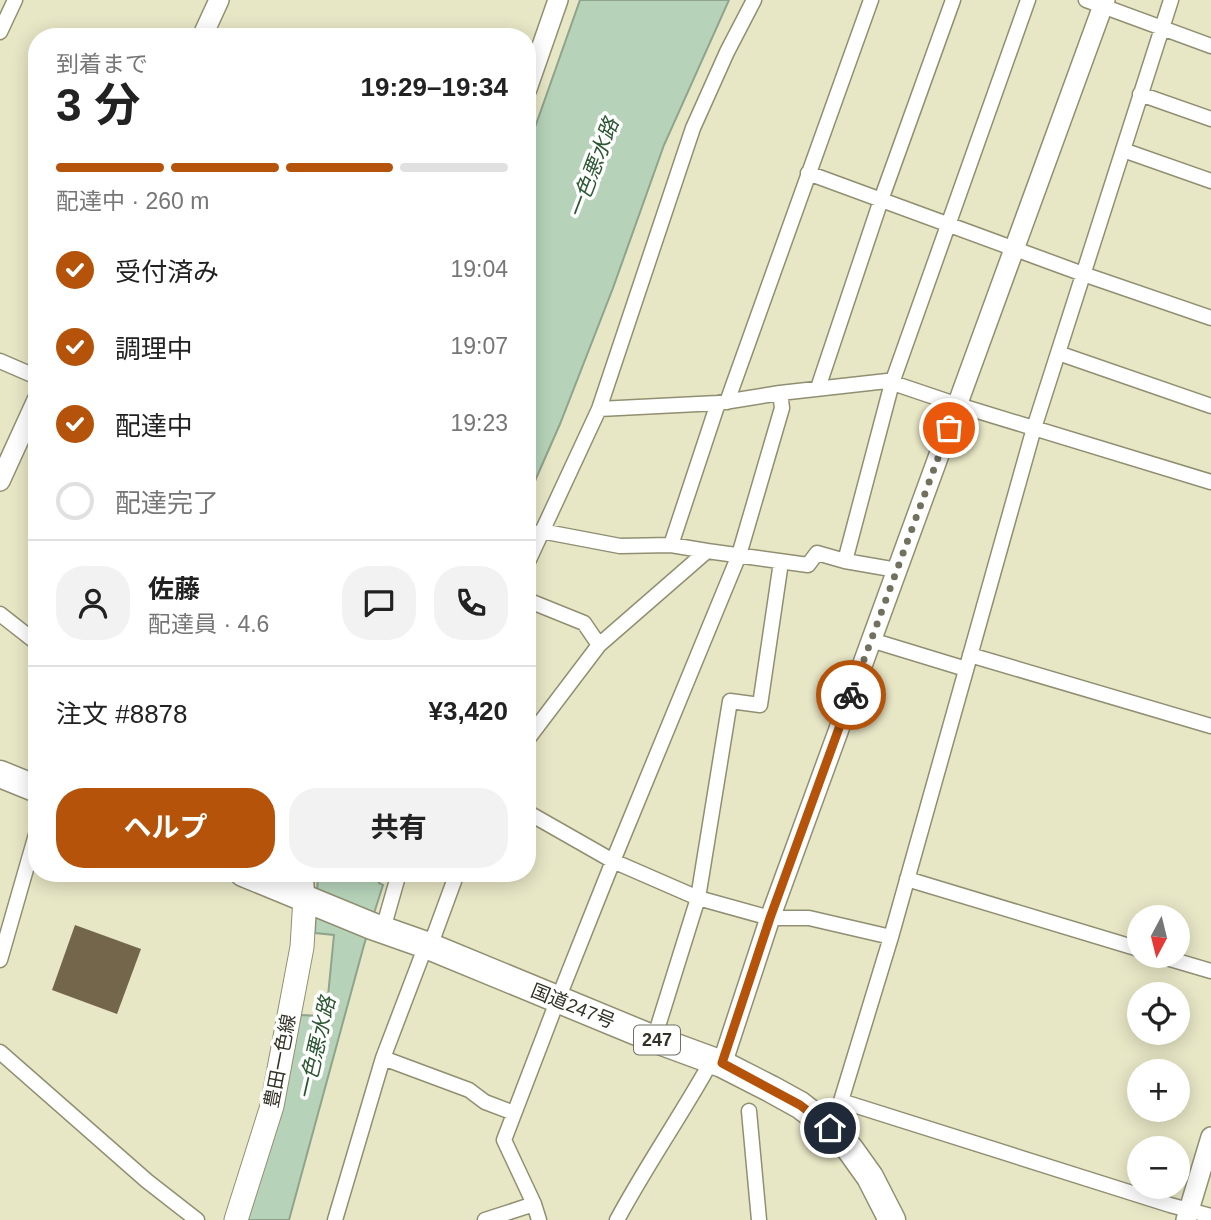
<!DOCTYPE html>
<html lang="ja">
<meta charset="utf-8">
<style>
:root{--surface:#fff;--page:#f2f2f2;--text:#222;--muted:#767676;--line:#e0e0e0;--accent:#b45309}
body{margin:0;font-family:Helvetica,"Noto Sans JP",sans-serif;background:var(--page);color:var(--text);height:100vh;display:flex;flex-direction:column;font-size:26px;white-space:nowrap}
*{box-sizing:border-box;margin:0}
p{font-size:23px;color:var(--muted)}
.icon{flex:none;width:38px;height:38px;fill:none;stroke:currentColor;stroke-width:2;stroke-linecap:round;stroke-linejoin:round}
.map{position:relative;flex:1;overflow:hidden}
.sheet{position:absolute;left:28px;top:28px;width:508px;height:854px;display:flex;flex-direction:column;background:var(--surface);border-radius:28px;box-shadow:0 4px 18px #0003}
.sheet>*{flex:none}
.needle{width:46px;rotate:187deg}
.fabs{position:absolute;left:1127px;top:905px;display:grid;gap:14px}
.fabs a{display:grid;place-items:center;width:63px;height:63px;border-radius:50%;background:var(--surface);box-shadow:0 4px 18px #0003;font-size:35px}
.pin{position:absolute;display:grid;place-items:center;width:60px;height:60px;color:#fff;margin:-30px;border:4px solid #fff;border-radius:50%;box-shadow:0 2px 7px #0007}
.courier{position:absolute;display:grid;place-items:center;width:70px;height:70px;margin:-35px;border:5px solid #b45309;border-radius:50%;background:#fff;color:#222;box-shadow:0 2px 9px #0007}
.overview em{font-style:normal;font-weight:700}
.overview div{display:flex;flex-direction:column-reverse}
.overview{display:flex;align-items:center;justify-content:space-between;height:119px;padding:0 28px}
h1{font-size:46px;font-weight:700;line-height:52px}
.bar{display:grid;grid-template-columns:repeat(4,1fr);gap:10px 7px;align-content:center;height:84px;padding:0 28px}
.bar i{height:9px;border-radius:5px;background:var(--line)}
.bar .selected{background:var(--accent)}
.bar p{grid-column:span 4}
.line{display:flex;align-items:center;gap:18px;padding:0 28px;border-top:2px solid var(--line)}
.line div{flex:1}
.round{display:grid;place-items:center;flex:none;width:74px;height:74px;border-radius:28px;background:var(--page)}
ol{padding:0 28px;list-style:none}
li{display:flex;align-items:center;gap:21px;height:77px}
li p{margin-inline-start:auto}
li .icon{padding:7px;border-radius:50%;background:var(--accent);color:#fff;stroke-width:4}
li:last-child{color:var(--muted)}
li i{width:38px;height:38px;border:4px solid var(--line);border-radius:50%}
.primary-button{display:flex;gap:14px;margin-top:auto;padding:14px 28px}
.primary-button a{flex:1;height:80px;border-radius:28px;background:var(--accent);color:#fff;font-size:28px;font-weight:700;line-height:80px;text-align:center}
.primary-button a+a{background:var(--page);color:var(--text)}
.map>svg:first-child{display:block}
.water{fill:#b6d3b9;stroke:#8fa38d;stroke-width:2}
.building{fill:#73664b}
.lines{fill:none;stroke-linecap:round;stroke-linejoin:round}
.street-casing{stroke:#918f72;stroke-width:17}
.secondary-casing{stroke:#918f72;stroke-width:22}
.primary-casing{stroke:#918f72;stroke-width:25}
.highway-casing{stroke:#918f72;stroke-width:29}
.street{stroke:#fff;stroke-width:14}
.secondary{stroke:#fff;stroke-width:19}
.primary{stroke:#fff;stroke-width:23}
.highway{stroke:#fff;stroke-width:26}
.done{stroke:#72715e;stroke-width:7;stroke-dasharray:0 12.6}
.route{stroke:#b45309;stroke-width:9}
.labels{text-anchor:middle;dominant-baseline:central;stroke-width:7;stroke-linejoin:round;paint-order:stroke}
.shield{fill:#fff;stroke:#707067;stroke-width:2}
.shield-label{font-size:18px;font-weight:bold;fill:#333226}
.street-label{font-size:19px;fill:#333226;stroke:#fff}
.water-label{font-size:21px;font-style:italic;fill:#2c5733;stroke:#fff}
</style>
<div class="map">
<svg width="1211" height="1220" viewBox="0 0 1211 1220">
<rect width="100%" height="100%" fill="#e7e6c5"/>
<path class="water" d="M580,0H729L664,145L613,288L560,424L527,499V150Z
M318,873H382L379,883L383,885L364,945L289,1220H247L300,1015L326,1016L334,935L315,933Z"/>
<path class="building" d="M75,925L141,949L117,1014L52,990Z"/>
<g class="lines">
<g class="street-casing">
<path id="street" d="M1086,0L1211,46
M0,32L15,0
M1140,94L1211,119
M1123,150L1211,181
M808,173L1083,274L1211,318
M1058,353L1211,406
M0,361L37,377
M818,388L881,200L953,0
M727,402L871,0
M599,409L718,403L780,393L887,381L958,405L1211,482
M541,531L620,546L671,545L707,551
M671,545L718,403
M845,561L892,383L1028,0
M527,564L599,409L693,128L727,52L754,0
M527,600L584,623L599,645
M0,614L37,643
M871,640L966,669
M970,655L1211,726
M527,740L599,645L707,551L808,565L817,553L845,561L897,570
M527,812L613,861L698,898L770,918H809L891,937
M907,879L1139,949
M383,929L399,873
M1160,956L1211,971
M0,960L37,831
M654,1039L698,898L730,701L760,705L781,562
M0,1052L147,1181L197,1220
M383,1058L469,1090L485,1102L514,1113
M841,1101L1170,1205L1211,1216
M749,1111L759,1220
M830,1128L841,1101L891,937L1034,428L1171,0
M335,1220L383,1058L426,945L432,941L457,873
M485,1220L534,1204
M539,1220L534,1204L504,1140L558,999L613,861L739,555L782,408L780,393
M617,1220C645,1168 678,1120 707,1069L721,1064"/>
</g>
<g class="secondary-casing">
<path id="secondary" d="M202,37L219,0
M527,89L558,0
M0,481L37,400
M303,873L305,898
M722,1064L770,918L1105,0
M1186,1220L1211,1137"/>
</g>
<g class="primary-casing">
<path id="primary" d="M236,1220L272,1106L302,947L305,898"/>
</g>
<g class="highway-casing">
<path id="highway" d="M0,774L37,789
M243,873L372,926L426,945L654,1039L722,1064L771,1089L800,1105L830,1128L850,1149L870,1177L892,1220"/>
</g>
<use href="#street" class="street"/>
<use href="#secondary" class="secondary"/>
<use href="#primary" class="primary"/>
<use href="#highway" class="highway"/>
</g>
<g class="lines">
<path class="done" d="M851,695L949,428"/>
<path class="route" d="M830,1128L800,1105L722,1063L770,918L851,695"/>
</g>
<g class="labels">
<rect class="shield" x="634" y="1025.5" width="46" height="29" rx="5"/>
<g class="shield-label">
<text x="657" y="1040">247</text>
</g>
<g class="street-label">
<text transform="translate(573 1006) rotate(22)">国道247号</text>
<text transform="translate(280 1061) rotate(-79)">豊田一色線</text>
</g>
<g class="water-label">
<text transform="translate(593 168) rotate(-69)">一色悪水路</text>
<text transform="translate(316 1048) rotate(-77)">一色悪水路</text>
</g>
</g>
</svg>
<div class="fabs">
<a><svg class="needle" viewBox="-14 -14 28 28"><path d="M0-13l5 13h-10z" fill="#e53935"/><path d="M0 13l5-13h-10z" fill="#767676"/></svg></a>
<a><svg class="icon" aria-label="locate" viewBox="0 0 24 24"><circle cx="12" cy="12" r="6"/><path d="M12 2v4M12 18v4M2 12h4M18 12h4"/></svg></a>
<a>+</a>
<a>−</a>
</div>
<div class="pin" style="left:949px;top:428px;background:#ea580c"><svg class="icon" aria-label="bag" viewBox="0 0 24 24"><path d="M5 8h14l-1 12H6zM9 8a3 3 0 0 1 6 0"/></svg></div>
<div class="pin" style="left:830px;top:1128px;background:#1f2937"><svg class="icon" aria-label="home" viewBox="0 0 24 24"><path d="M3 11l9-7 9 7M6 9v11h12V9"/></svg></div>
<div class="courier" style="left:851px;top:695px"><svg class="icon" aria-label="bike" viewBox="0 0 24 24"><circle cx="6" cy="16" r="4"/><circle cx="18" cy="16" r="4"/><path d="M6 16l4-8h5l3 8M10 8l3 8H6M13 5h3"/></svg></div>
<section class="sheet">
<div class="overview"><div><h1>3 分</h1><p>到着まで</p></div><em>19:29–19:34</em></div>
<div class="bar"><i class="selected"></i><i class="selected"></i><i class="selected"></i><i></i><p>配達中 · 260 m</p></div>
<ol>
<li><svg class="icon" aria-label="check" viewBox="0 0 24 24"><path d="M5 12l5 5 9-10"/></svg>受付済み<p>19:04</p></li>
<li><svg class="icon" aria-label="check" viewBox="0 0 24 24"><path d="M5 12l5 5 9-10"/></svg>調理中<p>19:07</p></li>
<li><svg class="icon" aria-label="check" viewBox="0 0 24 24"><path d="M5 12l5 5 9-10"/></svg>配達中<p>19:23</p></li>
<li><i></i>配達完了</li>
</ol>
<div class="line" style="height:126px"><a class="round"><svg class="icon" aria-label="person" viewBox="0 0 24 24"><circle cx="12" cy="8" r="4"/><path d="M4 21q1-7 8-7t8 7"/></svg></a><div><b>佐藤</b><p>配達員 · 4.6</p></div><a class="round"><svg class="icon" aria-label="chat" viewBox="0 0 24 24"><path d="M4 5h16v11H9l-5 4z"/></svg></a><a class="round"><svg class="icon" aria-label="phone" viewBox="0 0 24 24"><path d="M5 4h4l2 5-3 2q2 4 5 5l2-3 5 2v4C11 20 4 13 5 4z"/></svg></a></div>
<div class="line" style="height:91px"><div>注文 #8878</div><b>¥3,420</b></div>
<div class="primary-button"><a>ヘルプ</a><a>共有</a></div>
</section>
</div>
